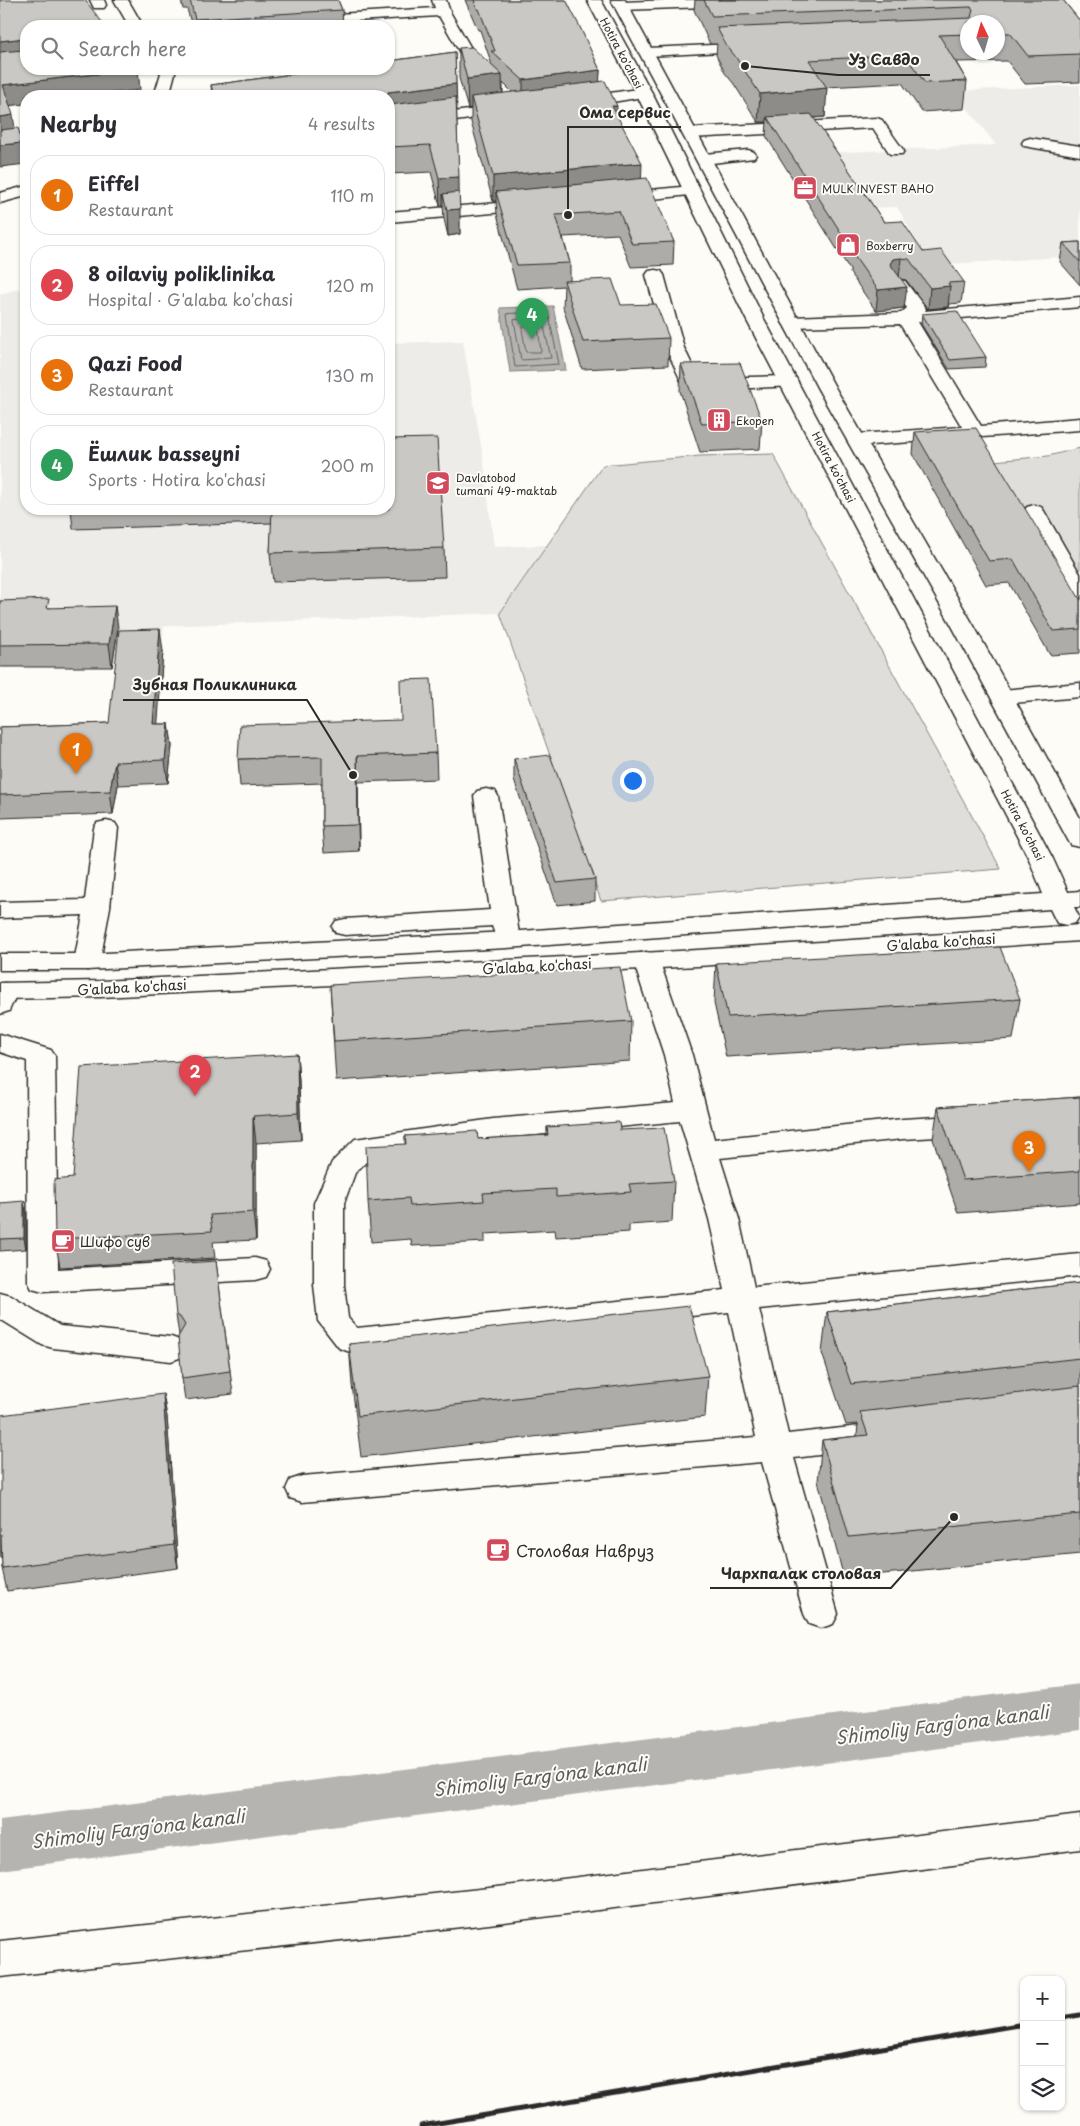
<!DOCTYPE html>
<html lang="en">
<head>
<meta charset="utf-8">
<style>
	:root { --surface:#fff; --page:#f2f2f3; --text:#2b2b33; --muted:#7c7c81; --line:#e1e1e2; --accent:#d1495b }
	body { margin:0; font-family:"Playpen Sans",sans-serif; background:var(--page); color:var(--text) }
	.controls { position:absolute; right:15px; bottom:15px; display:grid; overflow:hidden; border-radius:10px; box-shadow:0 1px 4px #0004 }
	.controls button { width:45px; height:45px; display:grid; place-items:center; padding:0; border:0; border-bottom:1px solid var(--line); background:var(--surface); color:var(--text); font:25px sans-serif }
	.compass { position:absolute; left:960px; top:15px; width:45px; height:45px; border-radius:50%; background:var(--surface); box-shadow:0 1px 4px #0004; rotate:355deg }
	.you { position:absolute; left:632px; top:780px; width:18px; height:18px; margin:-12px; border:4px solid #fff; border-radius:50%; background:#1a73e8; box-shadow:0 0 0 8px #1a73e833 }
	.badge { display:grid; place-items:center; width:32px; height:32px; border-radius:50%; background:var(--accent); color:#fff; font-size:16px; font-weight:700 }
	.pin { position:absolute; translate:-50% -41px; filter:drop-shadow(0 1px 2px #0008) }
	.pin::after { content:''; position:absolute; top:26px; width:18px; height:15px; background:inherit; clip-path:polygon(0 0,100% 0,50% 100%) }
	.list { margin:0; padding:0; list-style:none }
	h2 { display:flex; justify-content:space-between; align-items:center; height:65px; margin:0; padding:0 20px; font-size:21px }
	h2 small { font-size:16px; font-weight:400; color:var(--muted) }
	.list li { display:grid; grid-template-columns:32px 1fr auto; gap:15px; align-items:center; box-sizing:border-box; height:80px; margin:0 10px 10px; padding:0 10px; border:1px solid var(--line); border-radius:20px }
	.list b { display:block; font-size:19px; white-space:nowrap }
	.list p { margin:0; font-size:16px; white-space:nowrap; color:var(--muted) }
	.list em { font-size:16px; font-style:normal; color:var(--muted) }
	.icon { flex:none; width:28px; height:28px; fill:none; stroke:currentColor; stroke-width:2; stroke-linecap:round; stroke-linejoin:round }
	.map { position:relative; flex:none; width:1080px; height:2126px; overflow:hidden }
	.search { position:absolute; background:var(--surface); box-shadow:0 1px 4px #0004; left:20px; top:20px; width:375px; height:55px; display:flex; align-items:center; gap:12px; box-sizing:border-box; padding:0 18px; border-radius:20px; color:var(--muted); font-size:19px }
	.panel { position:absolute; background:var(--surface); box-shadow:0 1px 4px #0004; left:20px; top:90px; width:375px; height:425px; border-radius:20px }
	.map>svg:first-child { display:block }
	.built { fill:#edece8 }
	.green { fill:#dfdeda; stroke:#858482 }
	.water { fill:#b5b4b1; stroke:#7e7d7b }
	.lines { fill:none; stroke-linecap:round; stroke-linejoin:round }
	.shore { stroke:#626261; stroke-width:1 }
	.canal { fill:#b5b4b1; fill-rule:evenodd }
	.minor-casing { stroke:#2b2b2b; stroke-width:3 }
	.major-casing { stroke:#2b2b2b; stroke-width:3 }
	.minor { fill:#fdfcf7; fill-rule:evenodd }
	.major { fill:#fdfcf7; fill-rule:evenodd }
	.rail { stroke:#2b2b2b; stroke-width:5 }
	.wall { fill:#adaca9; stroke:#2b2b2b; fill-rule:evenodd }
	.shaded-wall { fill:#8d8c89; stroke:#2b2b2b }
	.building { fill:#c9c8c4; stroke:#2b2b2b }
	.labels { text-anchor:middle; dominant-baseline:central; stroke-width:4; stroke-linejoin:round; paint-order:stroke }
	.far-street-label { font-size:11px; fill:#2b2b2b; stroke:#fdfcf7 }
	.far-poi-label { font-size:11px; fill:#2b2b2b; stroke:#fdfcf7; text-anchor:start }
	.street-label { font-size:14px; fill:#2b2b2b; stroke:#fdfcf7 }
	.poi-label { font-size:14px; fill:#2b2b2b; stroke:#fdfcf7; text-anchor:start }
	.near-poi-label { font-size:16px; fill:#2b2b2b; stroke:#fdfcf7; text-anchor:start }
	.near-water-label { font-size:18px; font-style:italic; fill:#5b5b5a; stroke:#fdfcf7 }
	.leader { fill:none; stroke:#2b2b2b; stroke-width:2 }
	.callout-dot { fill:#2b2b2b; stroke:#fdfcf7; stroke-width:2 }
	.callout-label { font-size:15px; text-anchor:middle; font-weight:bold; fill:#2b2b2b; stroke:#fdfcf7; stroke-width:4; stroke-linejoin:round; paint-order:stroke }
</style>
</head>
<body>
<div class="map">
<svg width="1080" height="2126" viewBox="0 0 1080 2126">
	<rect width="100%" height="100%" fill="#fdfcf7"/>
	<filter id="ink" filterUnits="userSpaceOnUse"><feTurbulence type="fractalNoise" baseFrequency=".02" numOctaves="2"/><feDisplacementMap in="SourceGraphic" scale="10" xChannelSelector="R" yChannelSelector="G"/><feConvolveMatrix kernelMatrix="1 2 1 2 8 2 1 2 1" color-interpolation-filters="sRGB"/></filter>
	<g filter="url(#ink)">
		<!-- built -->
		<path class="built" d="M1080,85V256L931,265L897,207L864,208L826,153L996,145L954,91Z
			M26,287V509H389V343L463,341L483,457L494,547L547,545L500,613L164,626L161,650L0,651V294Z"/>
		<!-- green -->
		<path class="green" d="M1080,448V618L994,461L1048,456Z
			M773,454L1001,869L601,901L500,613L603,465L700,456Z"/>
		<!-- water -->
		<path class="water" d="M553,306L566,370L510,372L500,308Z"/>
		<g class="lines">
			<!-- shore -->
			<path class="shore" d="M548,312L559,364L515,367L507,314Z
				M542,318L551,358L521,360L514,320Z
				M525,326L538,327L541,352H526L522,329Z"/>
			<!-- canal -->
			<path class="canal" d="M1080,1684V1730L0,1870V1820Z"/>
			<defs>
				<path id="minor" d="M90,0H104L106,5L104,8H94Z
					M114,0H128L143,26H129Z
					M432,0H446L450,12L483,69L481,72H471L439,16L305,24L298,20L305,16L435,8Z
					M673,0H739L740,2L733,6L622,10L615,6L622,2Z
					M754,43L759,44L761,47L759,50L648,56L641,52L648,48Z
					M158,69H172L175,73L169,96H154L161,73Z
					M644,88L652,93L649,96L576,108L568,103L576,98Z
					M509,105L514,107L517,110L514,113L389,130V120Z
					M877,118L882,120L904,151L902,154H890L873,128L690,138L682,133L690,128Z
					M26,137V147L0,150V140Z
					M1030,138L1080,146V156L1024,146L1022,143L1024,140Z
					M748,150L754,152L756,155L754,158L704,164L696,159L704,154Z
					M26,186V196L0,203V193Z
					M692,186L700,191L698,194L617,203L609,198L617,193Z
					M534,200L540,201L542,205L540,209L389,222V212Z
					M655,270L661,271L664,275L684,348L696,373L708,378L789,376L796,378L798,382L796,386L706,390L681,381L666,348L646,275L649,271Z
					M899,280L905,281L926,309L925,311L1080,297V307L918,322L981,426L1080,418V430L857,446L850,444L847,440L850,436L857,434L962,427L900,324L791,327L785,326L782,322L785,318L791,317L901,313L907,308L890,285L893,281Z
					M1034,505L1041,507L1044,511L1080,574V599L1072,598L1069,593L1024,511L1027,507Z
					M1080,683V697L1002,704L994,702L991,697L994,692L1002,690Z
					M486,789L495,791L498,796L519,934L515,940L506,942L497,940L492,926L345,935L336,933L332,927L336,921L345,919L490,910L474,796L477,791Z
					M106,821L115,823L118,828L110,907L100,962L96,968L87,970L78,968L74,962L83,915L0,918V902L85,900L94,828L97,823Z
					M646,952L655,954L659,960L692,1055L714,1139L903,1119L971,1115L981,1118L985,1125L981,1132L971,1135L903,1139L720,1158L739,1219L754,1287L1080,1254V1276L759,1309L788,1434L860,1426L871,1429L876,1438L871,1447L860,1450L794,1458L838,1614L833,1624L821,1628L809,1624L804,1614L762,1462L302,1502L290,1498L286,1489L290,1480L302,1476L756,1437L729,1312L350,1352L339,1348L318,1321L314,1285V1203L332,1162L355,1139L493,1119L675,1103L664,1055L633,960L637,954ZM680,1121L709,1219L725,1290L357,1328L348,1318L344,1285V1203L355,1173L373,1155L493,1139Z
					M5,983L14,985L18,991L9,1011L0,1014V984Z
					M0,1034L51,1050L55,1056L58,1269L255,1258L266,1261L270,1269L266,1277L255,1280L43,1292L32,1289L28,1281L27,1061L0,1052Z
					M0,1293L11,1296L60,1326L171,1337L182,1341L187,1349L182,1357L171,1361L53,1348L42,1345L0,1319Z
					M1080,1815V1849L489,1924L0,1977V1941L489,1888Z"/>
				<path id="major" d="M587,0H601L652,93L764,319L1053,859L1068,892L1080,891V907H1074L1079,917L1075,923L1066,925L1057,923L1050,909L507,948L87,970H0V954H87L507,932L1043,894L1029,859L746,319L636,93Z
					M611,0H625L836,389L974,626L1080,818V847L1071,845L1068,840L952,626L818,389Z
					M1080,925V941L698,966L101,997L0,999V983L101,981L698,950Z"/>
			</defs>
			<!-- minor casing -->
			<use href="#minor" class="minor-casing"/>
			<!-- major casing -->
			<use href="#major" class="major-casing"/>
			<!-- minor -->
			<use href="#minor" class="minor"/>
			<!-- major -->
			<use href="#major" class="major"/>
			<!-- rail -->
			<path class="rail" d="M1061,2018L1080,2015
				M421,2126L1024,2024"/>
		</g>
		<!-- wall -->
		<path class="wall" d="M181,0H338L342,10L343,26H192L187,9H183Z
			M465,0H566L600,70L599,82L617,116L641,179L674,242L673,265L631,267L618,234L563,237L570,263V281L621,305L669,338L668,365L582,369L563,307L564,286L517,289L497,214L496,201H493L471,122V108L468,109L459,78V48L491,65V62L480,30H478ZM503,83L512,92L503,94Z
			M695,0H1063L1080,21V82L1025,84L1007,61L956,62L967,81L964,109L922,112L902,83L826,87L825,117L813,118L884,222L964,282L961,303L949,304L948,307L928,309L906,280L900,279L904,308L876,311L850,273V270L766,136L767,122H758L734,84L725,73L716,55L717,44H710L694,10ZM968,22H998V52H968Z
			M455,52L460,234L448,236L444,219L443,205L440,206L431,172L389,174V96H212L211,85Z
			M1080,242V285L1060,262L1063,243Z
			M922,314L986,357L985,367L949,369L921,324Z
			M681,364L762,421L760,449L700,452L680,391Z
			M915,432L1080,599V653L1050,655L1009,583L986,585L913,454Z
			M71,509H389L444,548L445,577L273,582L270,553L272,523L73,529Z
			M0,601L50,608L118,628L112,667H0Z
			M163,651L157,724H169L172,746L168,783L118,785L113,814L0,818V727L109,723Z
			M436,753L437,779L358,782L359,851L324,853L322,826V783L240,786L238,759Z
			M514,759L595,879V901L557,905L514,780Z
			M716,963L1020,999L1013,1039L726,1057L714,1003Z
			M330,985L631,1021L630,1061L336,1081Z
			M297,1054L299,1081L301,1140L256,1143V1240L213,1242L215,1258L60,1267L55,1239L73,1178Z
			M1080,1097V1203L958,1213L933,1139L938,1107Z
			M547,1127L620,1130L674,1181L672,1222L629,1225V1232L556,1237L555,1230L485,1234V1242L412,1246L411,1239L371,1242L368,1201L405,1144V1136L478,1139L547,1135Z
			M0,1203L26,1212V1249L0,1251Z
			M216,1261L233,1394L185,1400L182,1378L179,1335L176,1315Z
			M1080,1283V1554L844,1578L818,1481L822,1440L857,1436L858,1424L846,1425L822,1353L827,1312Z
			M349,1344L708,1376L705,1417L361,1457L352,1385Z
			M163,1394L167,1417L178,1568L7,1591L2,1568V1557L0,1558V1493Z"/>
		<!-- shaded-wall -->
		<path class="shaded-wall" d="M25,38L26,51L0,61V41Z
			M138,69L140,90L87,96H26V104L6,106L3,85Z
			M600,70L599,92L523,102V80Z
			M502,75L503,105L471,97V108L468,109L467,79Z
			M456,84L457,110L389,118V96H387L388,92Z
			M827,88L825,117L770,121L767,117V122H758L760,94Z
			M612,106H617L616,130Z
			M13,115L16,136L0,139V117Z
			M23,143L26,164L0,167V145Z
			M642,163L641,188L496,192V201H493V176Z
			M459,177V204L443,194V205L440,206L439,178Z
			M460,209V234L448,236L447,210Z
			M901,258L899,278L890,264L893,259Z
			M950,286L948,307L928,309L930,288Z
			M907,287L904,308L876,311L878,290Z
			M115,606L118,628L112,667L109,644Z
			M160,629L163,651L156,747L153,724Z
			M169,724L172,746L168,783L165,760Z
			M357,756L358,782L359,851L358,825Z
			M115,762L118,785L113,814L110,791Z
			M297,1054L299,1081L301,1140L298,1113Z
			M253,1116L256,1143V1240L253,1212Z
			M24,1201L26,1212V1249L24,1238Z
			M163,1394L167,1417L178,1568L174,1545Z"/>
		<!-- building -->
		<path class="building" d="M0,0H85L105,26H26V69H138L3,85L13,115L0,117V52L24,50L25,38L0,41Z
			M190,0H338L342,10L195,19Z
			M474,0H566L579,25L600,70L523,80L491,51H495L479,9H477Z
			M704,0H1063L1080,21V54L1028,56L1010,33H998V22H968V34L939,35L967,81L925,83L905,55L809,60L827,88L760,94L735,56L726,45L717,28L971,18L973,9L971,7L712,16Z
			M472,47L502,75L467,79L459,48Z
			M455,52L456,84L388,92L387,96H214L211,85L331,69H389V61Z
			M605,81L617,106H612L642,163L493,176L471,97Z
			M456,97L459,177L439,178L430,145L389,147V105Z
			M811,114L884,222L902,221L923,252L941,250L964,282L948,283L950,286L930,288L909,259L901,258L893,259L890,264L907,287L878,290L852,253H854L767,117Z
			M18,128L23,143L0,145V130Z
			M647,178L674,242L632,244L619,211L556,215L570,263L517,265L496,192Z
			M459,192L460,209L447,210L443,194Z
			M1080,242V262L1063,243Z
			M612,279L621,305L656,304L669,338L583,342L564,281Z
			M957,311L986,357L950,360L922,314Z
			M740,363L762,421L702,424L681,364Z
			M976,428L1080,599V629L1053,631L1013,559L989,561L915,432Z
			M437,438L444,548L270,553L272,509H389V439Z
			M49,599L47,608L115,606L109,644L0,645V601Z
			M160,629L153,724H169L165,760L115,762L110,791L0,795V727L109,723L119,630Z
			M431,679L436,753L357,756L358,825L322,826V757L238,759L240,725L401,720L400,680Z
			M550,755L595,879L557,883L514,759Z
			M1000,947L1020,999L728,1017L716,963Z
			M620,967L631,1021L334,1041L330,985Z
			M297,1054L298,1113L253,1116V1212L210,1215L212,1231L55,1239L54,1180L73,1178L81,1067Z
			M1080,1097V1171L963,1180L938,1107Z
			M619,1122L620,1130L664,1128L674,1181L629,1184L631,1192L556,1197V1189L483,1193L484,1201L410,1206L409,1198L368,1201L366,1146L406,1144L405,1136L477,1131L478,1139L548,1135L547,1127Z
			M24,1201V1238L0,1239V1203Z
			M216,1261L230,1371L182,1378L178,1337L185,1325L180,1317L176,1315L171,1264Z
			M1080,1283V1358L851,1384L827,1312Z
			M689,1306L708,1376L358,1416L349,1344Z
			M1080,1386V1514L849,1537L822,1440L868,1435L860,1412Z
			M163,1394L174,1545L2,1568L1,1534H0V1493L1,1492V1415Z"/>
	</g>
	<!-- icons -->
	<defs>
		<symbol id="office-square" viewBox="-11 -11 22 22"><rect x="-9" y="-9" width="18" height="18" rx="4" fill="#d1495b" stroke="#fdfcf7"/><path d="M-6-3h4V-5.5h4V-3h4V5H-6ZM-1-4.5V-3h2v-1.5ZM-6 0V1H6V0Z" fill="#fff"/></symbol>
		<symbol id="shop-square" viewBox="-11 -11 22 22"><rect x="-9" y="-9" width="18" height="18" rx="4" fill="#d1495b" stroke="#fdfcf7"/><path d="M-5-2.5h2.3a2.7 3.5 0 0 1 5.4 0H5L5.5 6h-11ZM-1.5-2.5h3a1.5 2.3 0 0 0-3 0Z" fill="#fff"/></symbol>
		<symbol id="building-square" viewBox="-11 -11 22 22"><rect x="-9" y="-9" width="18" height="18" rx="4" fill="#d1495b" stroke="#fdfcf7"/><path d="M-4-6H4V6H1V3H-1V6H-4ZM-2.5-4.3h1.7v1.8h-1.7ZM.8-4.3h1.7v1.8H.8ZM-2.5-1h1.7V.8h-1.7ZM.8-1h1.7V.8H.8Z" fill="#fff"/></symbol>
		<symbol id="school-square" viewBox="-11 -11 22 22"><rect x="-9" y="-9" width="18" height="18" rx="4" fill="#d1495b" stroke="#fdfcf7"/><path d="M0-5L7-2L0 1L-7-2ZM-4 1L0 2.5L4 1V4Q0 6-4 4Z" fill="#fff"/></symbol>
		<symbol id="cafe-square" viewBox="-11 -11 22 22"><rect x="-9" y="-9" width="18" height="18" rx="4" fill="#d1495b" stroke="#fdfcf7"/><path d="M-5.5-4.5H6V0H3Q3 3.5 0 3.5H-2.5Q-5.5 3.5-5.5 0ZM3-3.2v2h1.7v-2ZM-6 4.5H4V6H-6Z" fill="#fff"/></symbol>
	</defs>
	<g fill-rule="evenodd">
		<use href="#office-square" x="791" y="174" width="28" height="28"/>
		<use href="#shop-square" x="834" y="231" width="28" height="28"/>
		<use href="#building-square" x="705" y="406" width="28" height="28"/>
		<use href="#school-square" x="424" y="469" width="28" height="28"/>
		<use href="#cafe-square" x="49" y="1227" width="28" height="28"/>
		<use href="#cafe-square" x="484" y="1536" width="28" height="28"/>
	</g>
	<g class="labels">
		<!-- far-street labels -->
		<g class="far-street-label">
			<text transform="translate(622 53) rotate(62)">Hotira ko'chasi</text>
			<text transform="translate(834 467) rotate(62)">Hotira ko'chasi</text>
			<text transform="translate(1023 825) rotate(62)">Hotira ko'chasi</text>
		</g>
		<!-- far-poi labels -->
		<g class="far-poi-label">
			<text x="822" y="188">MULK INVEST BAHO</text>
			<text x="866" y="245">Boxberry</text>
			<text x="736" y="420">Ekopen</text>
			<text x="456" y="477">Davlatobod<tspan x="456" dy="13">tumani 49-maktab</tspan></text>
		</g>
		<!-- street labels -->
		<g class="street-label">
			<text transform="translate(941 942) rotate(-4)">G'alaba ko'chasi</text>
			<text transform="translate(537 966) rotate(-3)">G'alaba ko'chasi</text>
			<text transform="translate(132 987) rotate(-3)">G'alaba ko'chasi</text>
		</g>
		<!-- poi labels -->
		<g class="poi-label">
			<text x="80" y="1241">Шифо сув</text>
		</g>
		<!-- near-poi labels -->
		<g class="near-poi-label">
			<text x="516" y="1550">Столовая Навруз</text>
		</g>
		<!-- near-water labels -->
		<g class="near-water-label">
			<text transform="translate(942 1724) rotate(-7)">Shimoliy Fargʻona kanali</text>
			<text transform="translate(540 1776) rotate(-7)">Shimoliy Fargʻona kanali</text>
			<text transform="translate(138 1828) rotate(-7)">Shimoliy Fargʻona kanali</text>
		</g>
	</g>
	<!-- callouts -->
	<path class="leader" d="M745 66L838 75H930M568 215L568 127H681M353 775L307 700H123M954 1517L891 1588H710"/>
	<g class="callout-dot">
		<circle cx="745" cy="66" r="5"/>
		<circle cx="568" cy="215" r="5"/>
		<circle cx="353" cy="775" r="5"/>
		<circle cx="954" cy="1517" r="5"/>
	</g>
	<g class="callout-label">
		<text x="884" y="65">Уз Савдо</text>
		<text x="625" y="118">Ома сервис</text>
		<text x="215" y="690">Зубная Поликлиника</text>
		<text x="801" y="1579">Чархпалак столовая</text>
	</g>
</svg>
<div class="controls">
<button>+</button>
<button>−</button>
<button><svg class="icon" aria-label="layers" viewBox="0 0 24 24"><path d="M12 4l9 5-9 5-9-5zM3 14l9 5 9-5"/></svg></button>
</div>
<svg class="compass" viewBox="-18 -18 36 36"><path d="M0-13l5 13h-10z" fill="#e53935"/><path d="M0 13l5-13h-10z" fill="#7c7c81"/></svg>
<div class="you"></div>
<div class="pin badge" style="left:76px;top:774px;background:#e8710a">1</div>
<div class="pin badge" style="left:195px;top:1096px;background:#e0444e">2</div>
<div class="pin badge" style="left:1029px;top:1172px;background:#e8710a">3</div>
<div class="pin badge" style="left:532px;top:339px;background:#2e9e5b">4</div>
<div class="search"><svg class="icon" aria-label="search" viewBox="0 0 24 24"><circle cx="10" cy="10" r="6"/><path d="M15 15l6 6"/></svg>Search here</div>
<section class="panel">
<h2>Nearby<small>4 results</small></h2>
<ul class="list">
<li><span class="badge" style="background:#e8710a">1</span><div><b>Eiffel</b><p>Restaurant</p></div><em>110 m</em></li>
<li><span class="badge" style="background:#e0444e">2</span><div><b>8 oilaviy poliklinika</b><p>Hospital · G'alaba ko'chasi</p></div><em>120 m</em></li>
<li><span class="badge" style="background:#e8710a">3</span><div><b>Qazi Food</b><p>Restaurant</p></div><em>130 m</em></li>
<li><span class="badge" style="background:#2e9e5b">4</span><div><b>Ёшлик basseyni</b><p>Sports · Hotira ko'chasi</p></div><em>200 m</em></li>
</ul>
</section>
</div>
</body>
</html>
